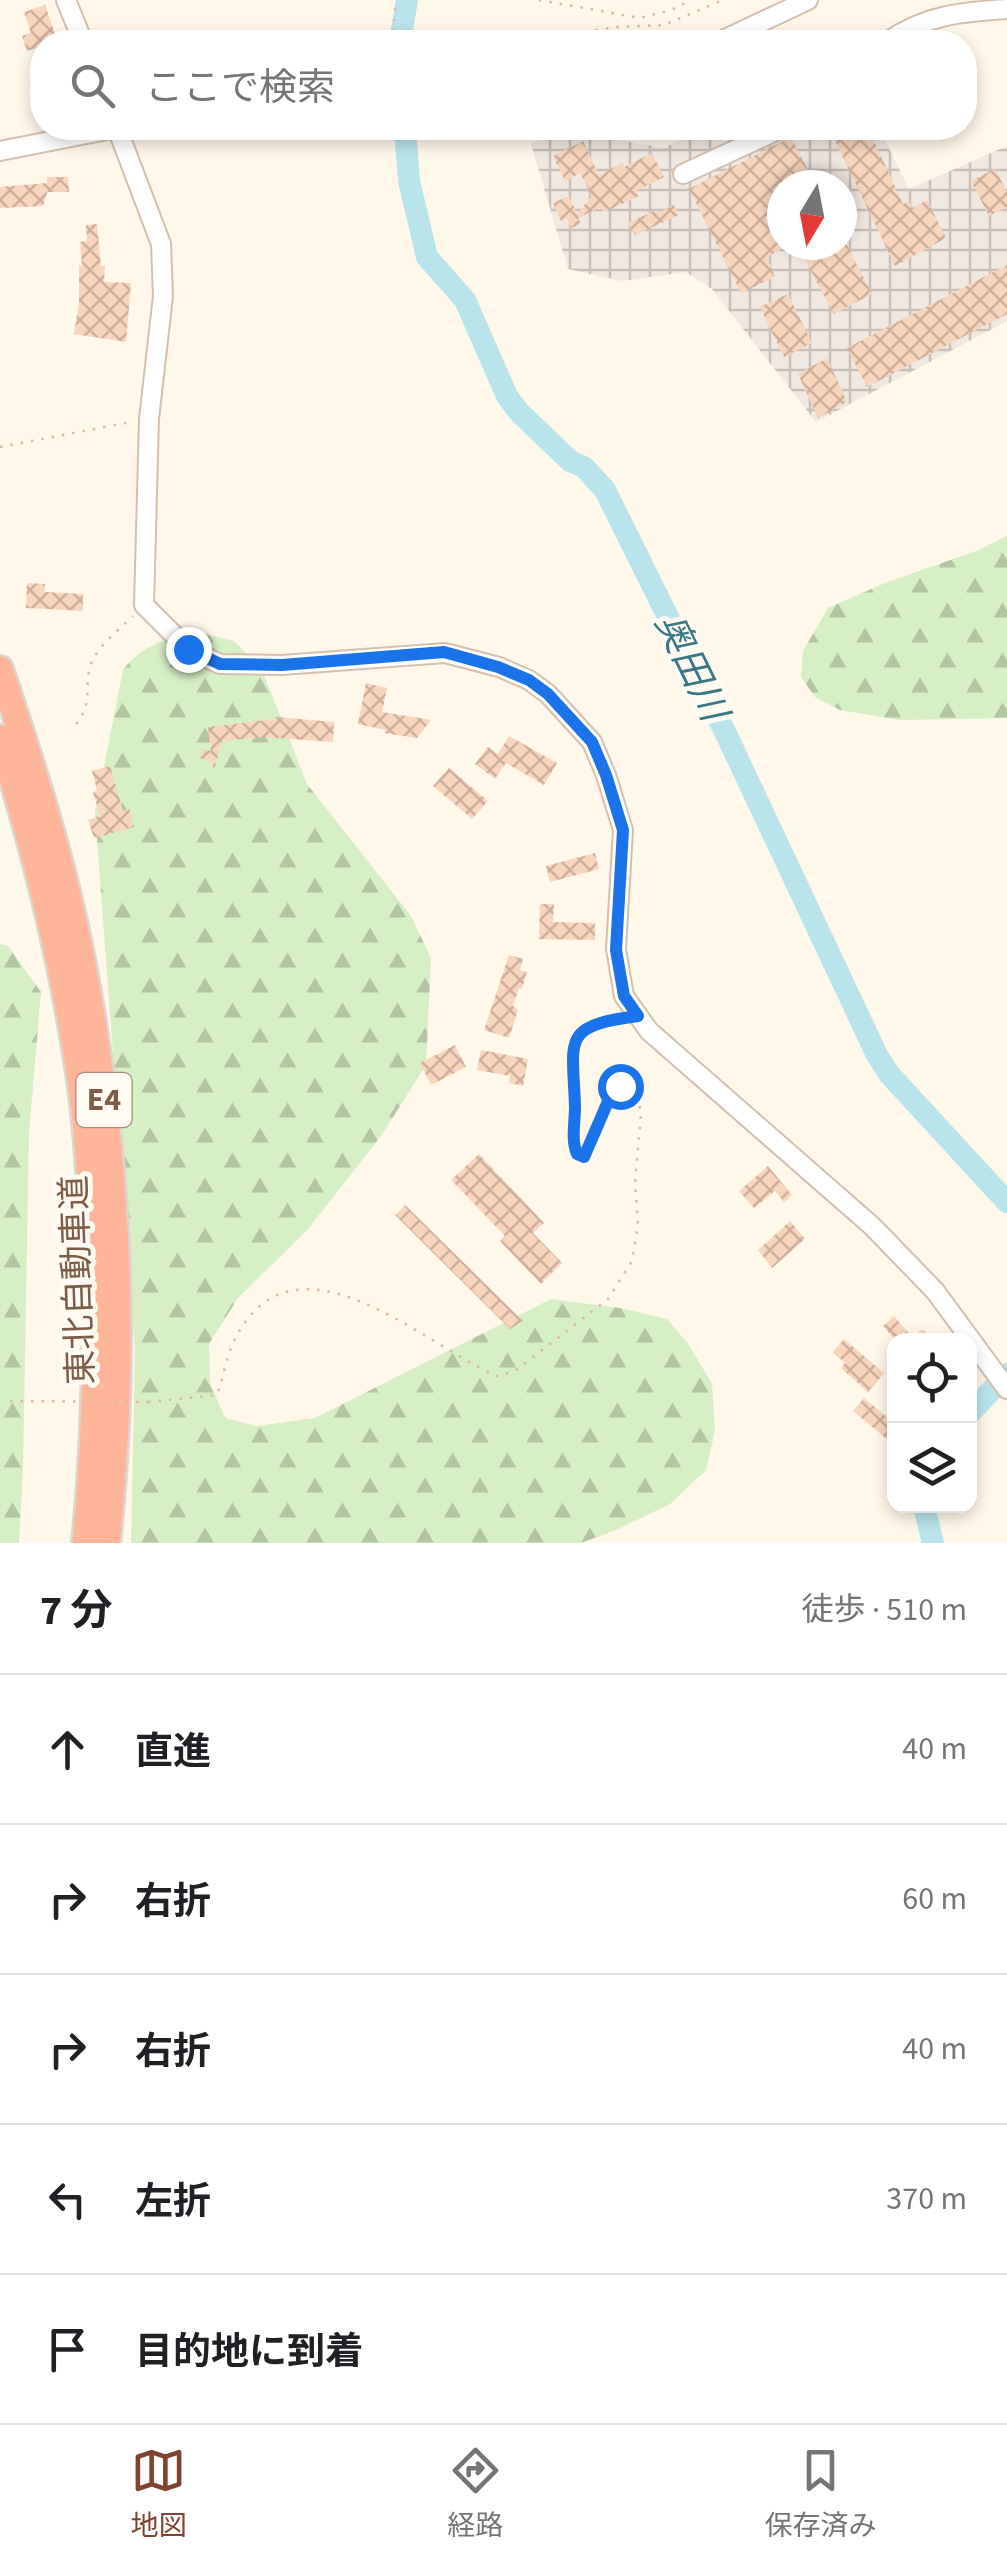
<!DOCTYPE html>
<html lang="ja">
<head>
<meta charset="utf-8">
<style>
	:root { --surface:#fff; --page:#f2f2f2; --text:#202124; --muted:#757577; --line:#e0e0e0; --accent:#804231 }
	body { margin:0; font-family:"Source Sans 3","Noto Sans JP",sans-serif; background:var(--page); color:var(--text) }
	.controls { position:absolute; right:30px; bottom:30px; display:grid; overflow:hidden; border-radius:20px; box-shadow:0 5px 15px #0003 }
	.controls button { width:90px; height:90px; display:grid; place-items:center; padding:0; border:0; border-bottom:2px solid var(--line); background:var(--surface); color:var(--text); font:50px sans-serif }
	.compass { position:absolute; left:767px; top:170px; width:90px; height:90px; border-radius:50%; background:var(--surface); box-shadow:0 5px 15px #0003; rotate:190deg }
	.stop { position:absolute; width:30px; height:30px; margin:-22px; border:8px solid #1a73e8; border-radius:50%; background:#fff }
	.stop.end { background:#1a73e8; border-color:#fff; box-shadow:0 2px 10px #0008 }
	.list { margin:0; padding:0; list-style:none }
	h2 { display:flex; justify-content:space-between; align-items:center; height:130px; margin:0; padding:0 40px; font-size:42px }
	h2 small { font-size:32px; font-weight:400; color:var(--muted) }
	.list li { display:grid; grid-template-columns:65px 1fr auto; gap:30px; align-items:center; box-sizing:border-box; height:150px; padding:0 40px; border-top:2px solid var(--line) }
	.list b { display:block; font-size:38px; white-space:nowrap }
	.list em { font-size:32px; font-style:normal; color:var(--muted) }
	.icon { flex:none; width:55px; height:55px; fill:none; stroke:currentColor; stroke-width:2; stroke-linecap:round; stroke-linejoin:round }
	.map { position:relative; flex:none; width:1007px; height:1543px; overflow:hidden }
	.search { position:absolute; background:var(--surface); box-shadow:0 5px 15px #0003; left:30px; right:30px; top:30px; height:110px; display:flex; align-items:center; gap:25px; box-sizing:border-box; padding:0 35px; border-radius:40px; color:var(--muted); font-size:38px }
	.sheet { height:880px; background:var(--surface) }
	nav { display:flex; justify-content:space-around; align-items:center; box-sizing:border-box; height:140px; border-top:2px solid var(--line); background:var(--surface); font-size:28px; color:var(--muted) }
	nav a { display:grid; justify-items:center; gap:5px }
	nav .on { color:var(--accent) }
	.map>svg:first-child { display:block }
	.industrial { fill:url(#industrial-grid); fill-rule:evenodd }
	.forest { fill:url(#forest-firs) }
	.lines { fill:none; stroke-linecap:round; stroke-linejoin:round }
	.river { stroke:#bae4ec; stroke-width:22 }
	.building { fill:url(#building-cross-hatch) }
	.minor-casing { stroke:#d5c0af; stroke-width:22 }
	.highway-casing { stroke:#ddd5cf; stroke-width:30 }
	.path { stroke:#deb89f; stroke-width:2.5; stroke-dasharray:2.5 8; stroke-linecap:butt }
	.minor { stroke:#fff; stroke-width:18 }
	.highway { stroke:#ffb59a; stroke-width:25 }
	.path-bridge { stroke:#deb89f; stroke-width:2.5; stroke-dasharray:2.5 8; stroke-linecap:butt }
	.route { stroke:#1a73e8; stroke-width:12 }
	.labels { text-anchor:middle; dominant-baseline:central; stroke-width:10; stroke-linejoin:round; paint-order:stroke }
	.shield { fill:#fffaf2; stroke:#a58b7b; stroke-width:2.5 }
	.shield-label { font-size:32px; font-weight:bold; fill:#7e5c48 }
	.street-label { font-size:35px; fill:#7e5c48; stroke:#fffaf2 }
	.water-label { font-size:38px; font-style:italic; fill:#3a7784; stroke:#fffaf2 }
</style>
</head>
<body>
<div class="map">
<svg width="1007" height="1543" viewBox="0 0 1007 1543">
	<defs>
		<pattern id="industrial-grid" width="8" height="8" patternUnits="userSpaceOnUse" patternTransform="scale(2.5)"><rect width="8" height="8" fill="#f0e9e2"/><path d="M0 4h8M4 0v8" fill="none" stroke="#c8c0b9"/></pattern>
		<pattern id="forest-firs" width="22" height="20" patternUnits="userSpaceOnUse" patternTransform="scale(2.5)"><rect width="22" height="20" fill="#d6efc5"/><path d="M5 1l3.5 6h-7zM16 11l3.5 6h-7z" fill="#b3c5a2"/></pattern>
		<pattern id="building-cross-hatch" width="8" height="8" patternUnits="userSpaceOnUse" patternTransform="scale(2.5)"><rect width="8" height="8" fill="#f8d5bd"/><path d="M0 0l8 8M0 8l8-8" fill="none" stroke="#ceb09c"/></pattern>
	</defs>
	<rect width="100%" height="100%" fill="#fff7e9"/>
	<!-- industrial -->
	<path class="industrial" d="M557,128L663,148L709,128H879L909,189L1007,146V321L816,422L712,289L686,272L622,281L568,269L531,144ZM782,185H842V245H782Z"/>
	<!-- forest -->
	<path class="forest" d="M1007,536V718L899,720L840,710L815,697L801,677L803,651L828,608L885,583L979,550Z
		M192,631L234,641L262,670L307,784L411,916L431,958L426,1065L381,1136L308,1229L238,1298L209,1344L210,1383L225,1418L257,1426L315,1418L551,1299L620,1308L667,1319L689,1345L712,1384L715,1431L706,1470L670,1504L616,1530L581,1543H131L135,1350L95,812L123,670C142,645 164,640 192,631Z
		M0,944L8,946L41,992L29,1132L23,1469L19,1543H0Z"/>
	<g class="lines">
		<!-- river -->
		<path class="river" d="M400,42L407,0
			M405,128L409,181L427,257L465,300L507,396L518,411L570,461L584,467L605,490L727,736L877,1055L889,1074L1007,1202
			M970,1413L1007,1374
			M924,1506L933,1543"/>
	</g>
	<!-- building -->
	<path class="building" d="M45,5L58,42H42V46L27,51L22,36L31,33L24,12Z
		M829,128H868L903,204L909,201L913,208L927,200L946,238L895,266Z
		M791,137L816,185H782V249L767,257L775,277L741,293L689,189Z
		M583,141L599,175L622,163L624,167L652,153L664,177L636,191L639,196L607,211H603L601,207L578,218L581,224L571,228L567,218L561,221L553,203L569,196L577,214L592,196L580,173L565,181L553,156Z
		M995,169L1007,192V207L989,216L971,181Z
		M47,177H68L69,192H48V190L43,206L0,208V187L47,183Z
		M674,205L679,215L635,235L628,223L656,210L658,213Z
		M97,224L101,266H105L104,282L131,283L126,342L74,334L79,303V265L82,266L80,242L87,241L86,225Z
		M797,245H847L872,294L834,314Z
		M1007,265V314L867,387L847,348Z
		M788,294L812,343L784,357L760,307Z
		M827,358L847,402L818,418L798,374Z
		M27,583L45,584V592L83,594V611L26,608Z
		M366,683L387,688L382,712L431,720L417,738L384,733L385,730L358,724Z
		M276,717L334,722L333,742L263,737L222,741L214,770L212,762L200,758L203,749L211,751L208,727L275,719Z
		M509,736L557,763L544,785L506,763L495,779L475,764L488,747L498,754Z
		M110,766L123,811L129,809L134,827L94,838L88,820L100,816L93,792L97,790L92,771Z
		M449,768L488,801L472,819L433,786Z
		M595,853L599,869L550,882L546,866Z
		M540,904H554L553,922L595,923V940L539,939Z
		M509,955L523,959L520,970L527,972L522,989L519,988L513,1006L518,1010L509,1038L484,1030Z
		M455,1045L466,1067L431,1085L420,1063Z
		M481,1050L528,1059L523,1086L509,1083L510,1076L477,1070Z
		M479,1154L544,1223L533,1233L562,1263L541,1284L500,1241L505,1236L451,1180Z
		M768,1166L792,1195L784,1202L775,1191L754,1208L739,1191Z
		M405,1205L523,1321L510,1329L395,1215Z
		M790,1221L805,1239L772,1268L758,1250Z
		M894,1316L912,1337L923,1329L932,1340H895L883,1326Z
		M844,1339L884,1373L868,1392L841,1368L845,1363L833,1352Z
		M864,1398L894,1423V1445L853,1411Z"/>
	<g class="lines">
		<defs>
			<path id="minor" d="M66,0L83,42
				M719,42L808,0
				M887,42C925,15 961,12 1007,9
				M117,128L161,244L163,296L149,419L144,605L188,649L220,664L282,665L445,653L499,667L529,680L548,694L592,742L606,775L623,830L616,949L624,996L649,1031L872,1226L935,1291L1007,1389
				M0,151L117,128
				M683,174L782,128"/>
			<path id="highway" d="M0,669C34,770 66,871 85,976C119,1162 127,1355 107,1543
				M0,738C35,849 63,964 80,1079C88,1134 90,1191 93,1246C97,1346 95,1444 85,1543"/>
		</defs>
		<!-- minor casing -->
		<use href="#minor" class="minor-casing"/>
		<!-- highway casing -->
		<use href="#highway" class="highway-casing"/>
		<!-- path -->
		<path class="path" d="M539,0L640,18L671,10L691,0
			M392,42L396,0
			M523,42L616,27L664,25L723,0
			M0,447L131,422
			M76,724C94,703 83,687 91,664C98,645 119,630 133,616
			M148,1402L217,1395C223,1378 226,1359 233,1343C292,1219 422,1344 497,1376L515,1371L608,1299L632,1261L638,1225L635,1183L641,1114L638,1097L628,1085L613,1090L585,1157L577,1155C571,1141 575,1123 575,1108C573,1059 557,1029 620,1019"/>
		<!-- minor -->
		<use href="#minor" class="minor"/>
		<!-- highway -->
		<use href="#highway" class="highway"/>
		<!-- path-bridge -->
		<path class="path-bridge" d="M10,1401L148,1402"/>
	</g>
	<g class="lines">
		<!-- route -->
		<path class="route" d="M188,649L220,664L282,665L444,652L498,667L529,680L548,694L592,742L606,775L623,830L616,950L624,996L638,1016C560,1026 573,1039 575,1107C575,1122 571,1140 577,1154L584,1157L613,1090L620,1086"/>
	</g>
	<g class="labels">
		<!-- shield labels -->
		<rect class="shield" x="76.5" y="1073" width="55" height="54" rx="8"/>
		<g class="shield-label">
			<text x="104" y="1100">E4</text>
		</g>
		<!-- street labels -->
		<g class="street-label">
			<text transform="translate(78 1280) rotate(-92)">東北自動車道</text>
		</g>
		<!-- water labels -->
		<g class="water-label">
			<text transform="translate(691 667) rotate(64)">奥田川</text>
		</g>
	</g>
</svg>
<div class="controls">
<button><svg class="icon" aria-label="locate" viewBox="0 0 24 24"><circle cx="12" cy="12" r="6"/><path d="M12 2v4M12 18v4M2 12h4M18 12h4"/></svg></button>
<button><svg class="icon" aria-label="layers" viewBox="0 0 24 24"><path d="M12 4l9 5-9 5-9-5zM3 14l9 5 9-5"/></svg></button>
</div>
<svg class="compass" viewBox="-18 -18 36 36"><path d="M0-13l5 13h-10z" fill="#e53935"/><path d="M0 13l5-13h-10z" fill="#757577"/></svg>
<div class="stop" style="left:620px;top:1086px"></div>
<div class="stop end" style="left:188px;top:649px"></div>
<div class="search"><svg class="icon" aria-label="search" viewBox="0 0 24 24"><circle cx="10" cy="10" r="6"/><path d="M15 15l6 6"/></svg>ここで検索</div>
</div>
<section class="sheet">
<h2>7 分<small>徒歩 · 510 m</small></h2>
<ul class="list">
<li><svg class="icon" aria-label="ahead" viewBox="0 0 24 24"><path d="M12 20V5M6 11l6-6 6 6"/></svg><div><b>直進</b></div><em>40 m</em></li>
<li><svg class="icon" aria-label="right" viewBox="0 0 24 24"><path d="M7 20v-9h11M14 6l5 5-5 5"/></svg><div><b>右折</b></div><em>60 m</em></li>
<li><svg class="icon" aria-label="right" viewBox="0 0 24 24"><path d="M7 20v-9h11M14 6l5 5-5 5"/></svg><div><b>右折</b></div><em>40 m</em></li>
<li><svg class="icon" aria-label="left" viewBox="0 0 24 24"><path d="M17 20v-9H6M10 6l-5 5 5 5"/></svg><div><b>左折</b></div><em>370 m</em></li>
<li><svg class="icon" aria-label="arrive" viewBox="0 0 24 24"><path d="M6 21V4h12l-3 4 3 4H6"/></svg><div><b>目的地に到着</b></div></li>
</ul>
</section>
<nav>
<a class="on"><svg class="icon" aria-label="map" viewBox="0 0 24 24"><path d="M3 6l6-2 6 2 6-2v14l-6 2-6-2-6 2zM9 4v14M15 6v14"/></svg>地図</a>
<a><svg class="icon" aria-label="directions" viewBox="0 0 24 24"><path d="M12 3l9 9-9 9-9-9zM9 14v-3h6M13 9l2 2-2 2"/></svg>経路</a>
<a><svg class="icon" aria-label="saved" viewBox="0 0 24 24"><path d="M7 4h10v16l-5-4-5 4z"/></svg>保存済み</a>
</nav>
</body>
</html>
